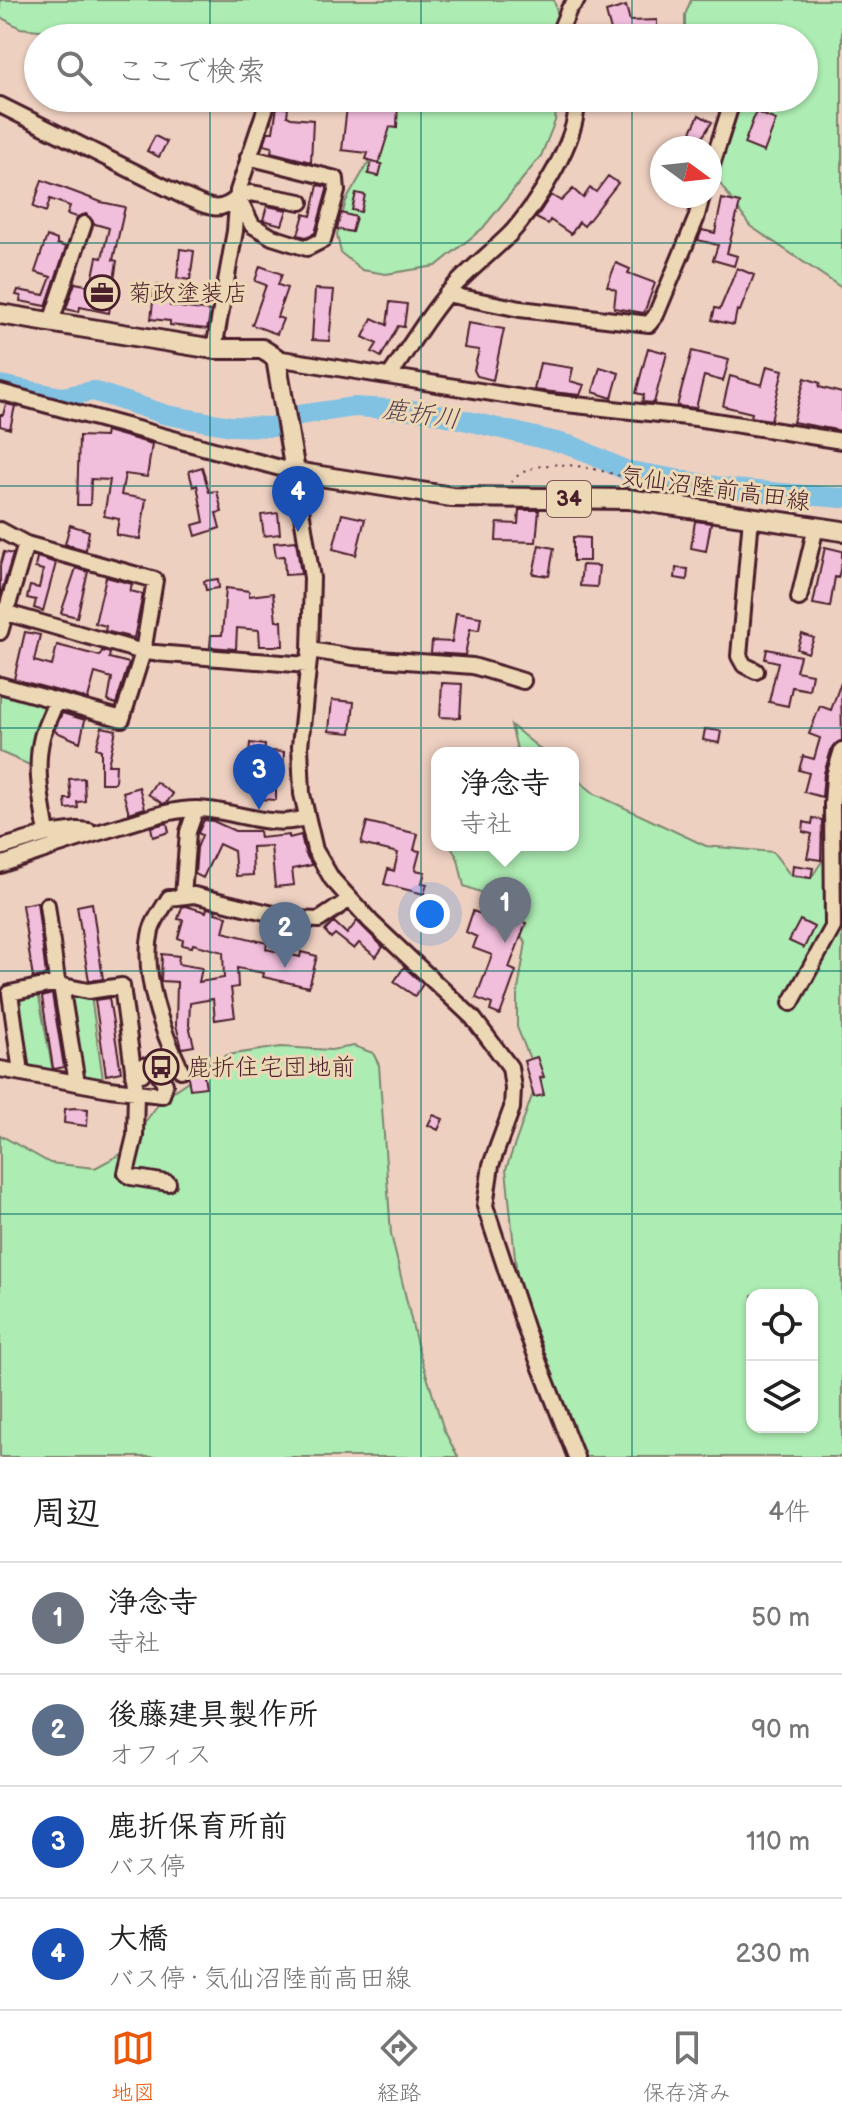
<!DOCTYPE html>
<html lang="ja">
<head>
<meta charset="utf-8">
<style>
	:root { --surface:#fff; --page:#f6f6f6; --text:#222; --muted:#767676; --line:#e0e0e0; --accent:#ea580c }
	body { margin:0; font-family:"Balsamiq Sans","Klee One",sans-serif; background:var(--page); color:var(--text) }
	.controls { position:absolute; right:24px; bottom:24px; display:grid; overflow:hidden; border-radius:16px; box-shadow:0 2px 6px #0004 }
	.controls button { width:72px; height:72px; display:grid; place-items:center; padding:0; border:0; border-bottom:2px solid var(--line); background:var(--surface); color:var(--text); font:40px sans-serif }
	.compass { position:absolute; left:650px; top:136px; width:72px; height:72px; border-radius:50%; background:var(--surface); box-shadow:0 2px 6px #0004; rotate:105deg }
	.you { position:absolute; left:430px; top:914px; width:28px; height:28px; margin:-20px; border:6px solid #fff; border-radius:50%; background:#1a73e8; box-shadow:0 0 0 12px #1a73e833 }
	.badge { display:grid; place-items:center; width:52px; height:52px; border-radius:50%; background:var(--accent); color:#fff; font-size:26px; font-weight:700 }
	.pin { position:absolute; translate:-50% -66px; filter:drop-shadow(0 2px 4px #0008) }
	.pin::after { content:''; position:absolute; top:42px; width:28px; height:24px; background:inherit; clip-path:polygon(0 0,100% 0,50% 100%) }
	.popup { position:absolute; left:431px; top:747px; width:148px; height:104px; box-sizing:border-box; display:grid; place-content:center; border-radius:16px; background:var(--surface); filter:drop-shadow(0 2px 6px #0005); font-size:26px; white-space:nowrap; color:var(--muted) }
	.popup b { font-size:30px; color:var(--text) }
	.popup::after { content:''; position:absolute; left:50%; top:100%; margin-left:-16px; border:16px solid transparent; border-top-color:var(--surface) }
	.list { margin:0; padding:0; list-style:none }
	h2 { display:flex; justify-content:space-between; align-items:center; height:104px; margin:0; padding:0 32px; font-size:34px }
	h2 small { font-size:26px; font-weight:400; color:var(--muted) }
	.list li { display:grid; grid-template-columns:52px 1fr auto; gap:24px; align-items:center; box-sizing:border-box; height:112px; padding:0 32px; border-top:2px solid var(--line) }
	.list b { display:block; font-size:30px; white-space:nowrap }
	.list p { margin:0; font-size:26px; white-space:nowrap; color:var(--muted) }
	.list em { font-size:26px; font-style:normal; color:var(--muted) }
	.icon { flex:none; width:44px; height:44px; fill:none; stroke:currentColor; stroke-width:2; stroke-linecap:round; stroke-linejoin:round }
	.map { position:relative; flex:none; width:842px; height:1457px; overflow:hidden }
	.search { position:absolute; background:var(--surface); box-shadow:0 2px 6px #0004; left:24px; right:24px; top:24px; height:88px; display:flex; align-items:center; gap:20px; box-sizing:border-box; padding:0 28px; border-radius:44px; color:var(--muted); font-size:30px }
	.sheet { height:552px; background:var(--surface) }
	nav { display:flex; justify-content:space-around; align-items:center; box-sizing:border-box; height:112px; border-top:2px solid var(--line); background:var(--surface); font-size:22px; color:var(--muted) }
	nav a { display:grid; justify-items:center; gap:4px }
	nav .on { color:var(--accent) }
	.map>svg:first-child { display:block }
	.green { fill:#adecb3; stroke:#7c866f; stroke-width:2; fill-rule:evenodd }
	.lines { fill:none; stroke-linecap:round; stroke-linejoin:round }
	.river { stroke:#81c1e2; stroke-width:20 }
	.building { fill:#f1bedc; stroke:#4a1f2b; stroke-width:2 }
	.minor-casing { stroke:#4a1f2b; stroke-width:20 }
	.major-casing { stroke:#4a1f2b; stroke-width:24 }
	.path { stroke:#4a1f2b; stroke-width:2; stroke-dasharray:2 6; stroke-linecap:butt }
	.minor { stroke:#edd8b6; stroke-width:14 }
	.major { stroke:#edd8b6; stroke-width:18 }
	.grid { fill:none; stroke:#0f766e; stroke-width:2; stroke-opacity:0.55 }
	.labels { text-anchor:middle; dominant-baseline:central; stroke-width:6; stroke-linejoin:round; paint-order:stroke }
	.shield { fill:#edd8b6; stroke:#7b5655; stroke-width:2 }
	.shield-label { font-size:22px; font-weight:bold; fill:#4a1f2b }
	.poi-label { font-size:24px; fill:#4a1f2b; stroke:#edd8b6; text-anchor:start }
	.street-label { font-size:24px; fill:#4a1f2b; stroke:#edd8b6 }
	.water-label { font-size:26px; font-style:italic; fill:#553f50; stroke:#edd8b6 }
</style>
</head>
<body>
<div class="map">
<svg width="842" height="1457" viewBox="0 0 842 1457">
	<rect width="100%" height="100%" fill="#eed0c1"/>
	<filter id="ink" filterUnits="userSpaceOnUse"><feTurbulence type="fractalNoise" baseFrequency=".0125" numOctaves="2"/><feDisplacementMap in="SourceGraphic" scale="16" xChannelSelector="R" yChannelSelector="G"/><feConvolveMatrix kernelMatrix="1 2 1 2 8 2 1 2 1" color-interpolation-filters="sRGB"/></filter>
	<g filter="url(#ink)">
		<!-- green -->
		<path class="green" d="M0,0H554L563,35V38H116L20,28L0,17Z
			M691,0H842V288L750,226L719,182L724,132L739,110L742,98H804V38H692L685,30V15Z
			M379,98H557L555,121L541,156L483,228L436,266L386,274L362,270L341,253L337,235L346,201L372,156L385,117Z
			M0,690L40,702L45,709L34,747L32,766L0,752Z
			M511,725L545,753H518Z
			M573,776L595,794L706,846L773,852L791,876L811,878L836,840L842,841V1457H566L523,1335L506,1169L538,1079L517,1027V996L526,942L486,894L464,886L458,859L450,845H573ZM752,1295H812V1427H752Z
			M38,992L53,1072L28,1068L17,996Z
			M91,996L103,1079L84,1078L72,998Z
			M354,1046L373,1053L379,1065L391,1234L417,1345L444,1430L458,1457H0V1135L50,1163L95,1168L121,1154L163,1098L227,1055L281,1047L331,1050Z"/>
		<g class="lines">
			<!-- river -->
			<path class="river" d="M0,385L62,397L93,391L167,415L231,426L272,427L299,415L354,407L426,411L573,446L625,470L733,489L842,498"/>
		</g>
		<!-- building -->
		<path class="building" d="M626,6L630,21L657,20V29H632L635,38H613L606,12Z
			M348,98H360V104L381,107L382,98H398L397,128L390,127L379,163L366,159L368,153L342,150Z
			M277,107L288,108L287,116L291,118L313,120L311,162L271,152L272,147L264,145L268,132H273Z
			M756,112L776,120L764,152L744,144Z
			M699,115L712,122L698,144L688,138Z
			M155,136L167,142L159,157L147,151Z
			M371,162L382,164L379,176L368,174Z
			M608,176L618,183L584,226L579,222L571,234L550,220L548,224L536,218L551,195L561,201L573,189L583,198L590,188L596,192Z
			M42,180L101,202L125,207L113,260L117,261L109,313L80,307L79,312L66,309L75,283L91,286L97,257L102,258L109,228L95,224L86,214L77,217L67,214L70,206L50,199L46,212L33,207Z
			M318,185L327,187V190L315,233L306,237L298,235L304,214L311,216Z
			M356,193L365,195L361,212L352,210Z
			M722,199L740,203L727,253L737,256L734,266L713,260L718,245L698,240L702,230L715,233Z
			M267,206L287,210L282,225L263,220Z
			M341,213L356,217L352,232L337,229Z
			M47,236L57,240V244L66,247L46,306L20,301L21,296L16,295L18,290L44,295L51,277L35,272Z
			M180,249L194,251L190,280L177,278Z
			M616,263L630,269L628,273L655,283L644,313L614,308L616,290L607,286Z
			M260,266L282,274L278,285L287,288L277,317L283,319L277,334L252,325L266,285L255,281Z
			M737,268L754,275L740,311L737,310L734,325L712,320L715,308L720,309Z
			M155,285L172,287L170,306L211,311L207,329L170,325V321L151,319Z
			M315,289L334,290L329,341L312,340Z
			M390,302L407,304L404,327L398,326L381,357L372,352L377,344L363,337L372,318L387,325Z
			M468,323L504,329L493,380L477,376L474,370L479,350L464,348Z
			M648,348L667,353L654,403L642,402L644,395L636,393Z
			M692,351L729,360L723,381L704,376L696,408L677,406Z
			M540,363L573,368L570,381L584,385L580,395L534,390Z
			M767,366L783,370L771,420L751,417L752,413L723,406L730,376L762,385Z
			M600,367L619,373L612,398L593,392Z
			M805,378L820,383L819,387L842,393V431L793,422Z
			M6,404L15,406L10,429L0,426V415H3Z
			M106,431L152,444L147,477L125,474L121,495L146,499L140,539L116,535L119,519L104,516L110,480L91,479L90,505H77L79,436L105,437Z
			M202,467L209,492L217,491L222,512L216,513L220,528L196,536L193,525L204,522L197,485L193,487L189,471Z
			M519,510H539L536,542L496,541L497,523L518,524Z
			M278,513L280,534L264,536L261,515Z
			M342,514L365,519L356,555L333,549Z
			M695,521L711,523L706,551L691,548Z
			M70,525L89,531L86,550L65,544Z
			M573,537L589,538V561H573Z
			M296,541L301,574L285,575L284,556L276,557L274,543Z
			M539,545L554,548L549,576L533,574Z
			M825,547L842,551V562L838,578L835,577L830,607L813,604Z
			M4,552L13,554L0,597V566Z
			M37,557L56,563L43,611L34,608L36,600L27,598L30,586L39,588L43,570L35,568Z
			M582,565L599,566L597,587L580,586Z
			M76,568L88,572L77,617L61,613Z
			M676,568L688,569L687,580L675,578Z
			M106,577L132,584L130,591L143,594L134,638L105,631L106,626L95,623Z
			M218,579L219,588L206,590L204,581Z
			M226,588L249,591V596L273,593L276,621H282L283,646H260L259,630L237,628L236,649L210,647L211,635H222Z
			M456,613L481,617L479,630L470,629L465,655L431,653L432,641L452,642Z
			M25,632L40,635L34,661L52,666L57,645L100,656L102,651L110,653L109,658L129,663L116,704L108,701L112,678L95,673L88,699L14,679Z
			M802,634L814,638L808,653L797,649Z
			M767,649L800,656L796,671L812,674L809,690L792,687L788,706L769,702L778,662L765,659Z
			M841,682L842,740L832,747L824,773L822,797L804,792L809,773L799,770L803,756L814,759L820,738L809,734L820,706L831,710Z
			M442,683L462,684L460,718L440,717Z
			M332,700L354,702L351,733L329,731Z
			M62,713L85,720L80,742L54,731Z
			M102,727L116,730L108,765H116L115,783H101V750L96,748Z
			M705,729L721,731L719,743L703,740Z
			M250,743L265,745L264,756L249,755Z
			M271,751L284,752L283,777H271Z
			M84,778L85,801L77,802L78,808L66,809L65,799H71L69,779Z
			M156,782L173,794L167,802L163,804L148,794Z
			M139,787L145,808L129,813L123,792Z
			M262,787H276V800L262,799Z
			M813,818L822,820L821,860L807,858L812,834L803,832L804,822L812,824Z
			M204,820L213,821L235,831H259L260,838L289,835V838L301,835L305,853L312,865L292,869L294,885L275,887L271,846L252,847L253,875L236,876L234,851L219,844L203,878L195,874L197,848L202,835L198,833Z
			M367,822L418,834L414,850L420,851L415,870L425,872L422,883L427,884L424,894L384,884L388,869L394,871L398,853L361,844Z
			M167,823L169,832L153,837L151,827Z
			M793,865L813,868L811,878L792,875Z
			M37,902L46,975L33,978L22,905Z
			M92,903L103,979L89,981L77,906Z
			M186,906L206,912L207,908L216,910L215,913L227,916L223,932L267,943L266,949L300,957L301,952L317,956L309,987L263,977L264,973L237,968L238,987L231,988L235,1017L215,1020L213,999L190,1003L189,1025L194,1046L182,1048L176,1025L177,982L161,981L162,954L179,956L178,964L202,968L199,982L224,978L223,952L193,944L192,947L182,945L183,940L178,938L183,920L178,919L182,907Z
			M485,908L526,923L509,968L516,971L500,1015L490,1011L492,1004L476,998L492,955L473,948L477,937L466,932L473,911L483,915Z
			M800,920L814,927L804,948L789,941Z
			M357,921L383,947L376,957L359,943L354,949L335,934L331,938L325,931L334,922L347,934Z
			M404,967L423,984L415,996L394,982Z
			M52,994L64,1067L55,1069L53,1068L42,997Z
			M109,998L121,1072L106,1075L95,1000Z
			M537,1057L544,1077L540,1078L544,1095L534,1097L524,1061Z
			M202,1065L206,1087L190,1089L188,1077L190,1067Z
			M75,1108L88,1109L87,1126L64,1123L65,1109Z
			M433,1115L443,1119L438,1130L428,1125Z"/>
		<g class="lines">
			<defs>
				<path id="minor" d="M393,38L404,34
					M557,38L569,9L577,0
					M0,105L183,196C205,205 218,216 238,197
					M248,157L336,179L337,191L323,240L307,248L272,237L252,225L238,197L251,193L301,202
					M710,171L730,108
					M446,294L520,309L649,324L656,315L696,219L702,196
					M51,322L84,224
					M214,349L235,231L238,191L269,98
					M276,358L548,402L696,418L842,441
					M390,375C409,348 426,318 447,294C466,272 490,254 510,234C535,208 582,134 576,98
					M0,392L295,472L312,578L310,650L300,746L302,794L315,850L332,879L371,922L473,1018L510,1067L513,1088L512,1108L491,1165L485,1206L526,1330L576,1457
					M751,517L739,656L744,665L756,671
					M0,530L26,544L155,580L143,652L122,719L0,685
					M799,598L816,527
					M0,611L143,652L307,665
					M0,632L26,544
					M310,650L353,657L473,666L523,681
					M56,701C52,713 45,725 42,737C34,769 42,802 47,834L78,830L89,831
					M0,848L47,834
					M0,865C41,851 82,837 124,825C148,818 172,809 197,809C230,809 276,831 306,817
					M183,896L188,832L196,809
					M47,905L57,981L61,985L77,1083
					M791,1003L833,927L832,804L834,776L842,750
					M0,1069L110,1089L162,1095L165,1084L155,1067L142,1066V1074L133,1073
					M181,1070C162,1031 141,973 151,931C154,920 163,908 169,898L194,895L294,919L319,920L350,899
					M18,1072L20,1065L10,993L53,984L88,991L122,986L136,1092L135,1136L126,1173L131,1177L168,1183"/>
				<path id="major" d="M0,314L214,349H262L276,358L295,472L452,497L629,499L842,531"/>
			</defs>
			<!-- minor casing -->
			<use href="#minor" class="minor-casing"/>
			<!-- major casing -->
			<use href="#major" class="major-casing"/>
			<!-- path -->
			<path class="path" d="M511,482C544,445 618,477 659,487"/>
			<!-- minor -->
			<use href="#minor" class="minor"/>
			<!-- major -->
			<use href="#major" class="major"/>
		</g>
	</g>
	<!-- grid -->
	<path class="grid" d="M210,0V38M421,0V38M632,0V38M210,98V1457M421,98V1457M632,98V1457M0,243H842M0,486H842M0,728H842M0,971H842M0,1214H842"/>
	<!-- icons -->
	<defs>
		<symbol id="office-ring" viewBox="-11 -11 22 22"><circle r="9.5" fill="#edd8b6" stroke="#4a1f2b" stroke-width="1.5"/><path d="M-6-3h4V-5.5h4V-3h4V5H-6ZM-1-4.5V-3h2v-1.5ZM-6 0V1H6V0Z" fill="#4a1f2b"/></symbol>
		<symbol id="bus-ring" viewBox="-11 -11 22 22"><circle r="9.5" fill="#edd8b6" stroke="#4a1f2b" stroke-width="1.5"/><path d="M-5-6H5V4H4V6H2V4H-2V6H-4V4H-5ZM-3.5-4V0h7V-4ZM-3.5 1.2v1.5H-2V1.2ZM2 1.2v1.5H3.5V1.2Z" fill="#4a1f2b"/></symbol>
	</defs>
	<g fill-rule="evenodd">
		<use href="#office-ring" x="82" y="273" width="40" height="40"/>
		<use href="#bus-ring" x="141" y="1047" width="40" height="40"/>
	</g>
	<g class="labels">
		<!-- shield labels -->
		<rect class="shield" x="547" y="481" width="44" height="36" rx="6"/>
		<g class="shield-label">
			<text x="569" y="499">34</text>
		</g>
		<!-- poi labels -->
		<g class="poi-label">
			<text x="128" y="293">菊政塗装店</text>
			<text x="187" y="1067">鹿折住宅団地前</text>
		</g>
		<!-- street labels -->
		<g class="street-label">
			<text transform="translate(715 489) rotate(8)">気仙沼陸前高田線</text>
		</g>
		<!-- water labels -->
		<g class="water-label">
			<text transform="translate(421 415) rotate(8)">鹿折川</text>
		</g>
	</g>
</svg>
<div class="controls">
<button><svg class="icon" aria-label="locate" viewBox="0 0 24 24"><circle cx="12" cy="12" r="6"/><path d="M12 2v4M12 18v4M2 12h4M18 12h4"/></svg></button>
<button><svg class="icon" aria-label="layers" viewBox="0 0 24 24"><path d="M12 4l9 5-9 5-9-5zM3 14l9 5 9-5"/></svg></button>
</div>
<svg class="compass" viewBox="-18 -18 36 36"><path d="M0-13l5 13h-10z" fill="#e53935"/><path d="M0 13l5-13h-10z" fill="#767676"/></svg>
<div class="you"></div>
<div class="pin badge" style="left:505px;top:943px;background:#6b7280">1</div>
<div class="popup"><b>浄念寺</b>寺社</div>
<div class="pin badge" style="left:285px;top:968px;background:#5c6f8a">2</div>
<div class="pin badge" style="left:259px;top:810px;background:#1a4fb4">3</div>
<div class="pin badge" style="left:298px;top:532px;background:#1a4fb4">4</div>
<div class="search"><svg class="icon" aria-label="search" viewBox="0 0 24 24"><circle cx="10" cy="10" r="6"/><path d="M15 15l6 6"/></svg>ここで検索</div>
</div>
<section class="sheet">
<h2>周辺<small>4件</small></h2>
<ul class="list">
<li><span class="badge" style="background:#6b7280">1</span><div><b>浄念寺</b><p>寺社</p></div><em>50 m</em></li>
<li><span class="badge" style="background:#5c6f8a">2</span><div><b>後藤建具製作所</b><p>オフィス</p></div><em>90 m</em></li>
<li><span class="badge" style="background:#1a4fb4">3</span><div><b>鹿折保育所前</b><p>バス停</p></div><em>110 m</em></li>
<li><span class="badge" style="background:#1a4fb4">4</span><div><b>大橋</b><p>バス停 · 気仙沼陸前高田線</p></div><em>230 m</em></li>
</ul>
</section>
<nav>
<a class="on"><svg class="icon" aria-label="map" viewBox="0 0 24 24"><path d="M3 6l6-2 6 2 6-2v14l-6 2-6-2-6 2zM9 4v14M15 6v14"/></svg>地図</a>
<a><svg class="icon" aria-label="directions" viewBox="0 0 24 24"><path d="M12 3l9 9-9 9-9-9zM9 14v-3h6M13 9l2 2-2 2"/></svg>経路</a>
<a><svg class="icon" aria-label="saved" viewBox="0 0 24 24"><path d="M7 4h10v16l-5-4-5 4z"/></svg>保存済み</a>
</nav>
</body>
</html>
